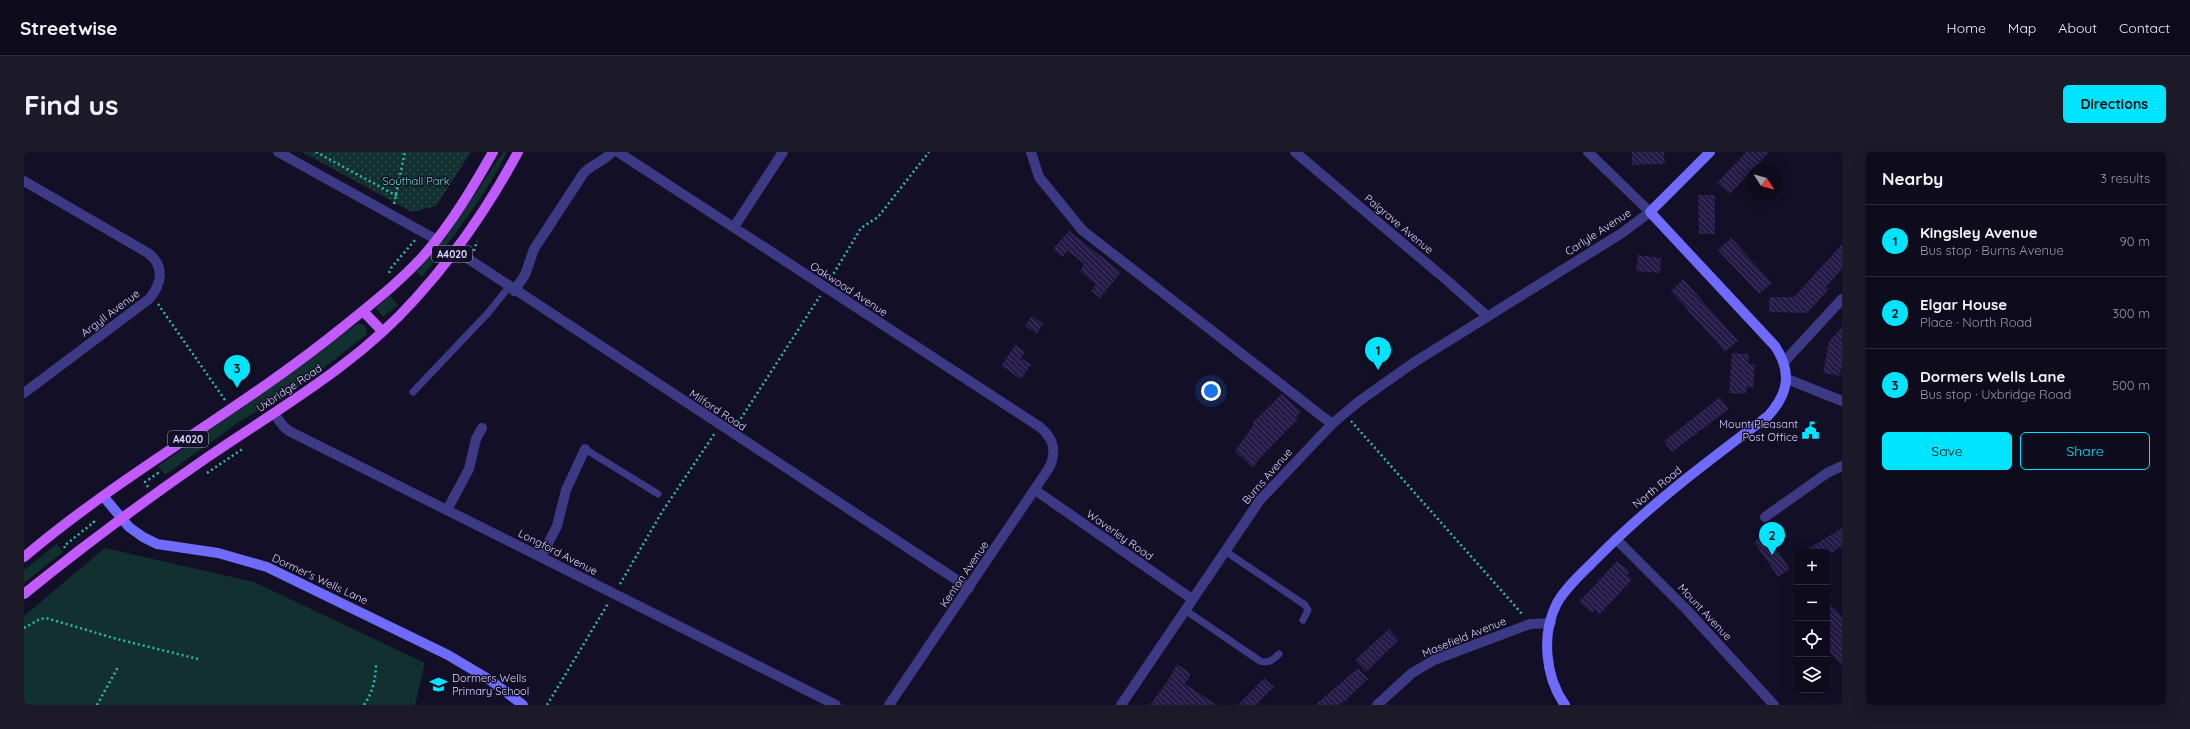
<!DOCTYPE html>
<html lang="en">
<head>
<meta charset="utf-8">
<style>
	:root { --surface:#0e0b1c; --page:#1c1929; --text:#f1f3f6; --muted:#9b9ba3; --line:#2e2b3b; --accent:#00e5ff }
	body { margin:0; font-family:Quicksand,sans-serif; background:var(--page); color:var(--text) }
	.controls { position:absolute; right:12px; bottom:12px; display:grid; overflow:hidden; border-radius:6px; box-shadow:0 4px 16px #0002 }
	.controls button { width:36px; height:36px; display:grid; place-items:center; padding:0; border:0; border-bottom:1px solid var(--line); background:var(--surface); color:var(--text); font:20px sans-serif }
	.compass { position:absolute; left:1722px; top:12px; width:36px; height:36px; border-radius:50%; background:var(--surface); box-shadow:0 4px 16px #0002; rotate:126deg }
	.you { position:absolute; left:1187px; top:239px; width:14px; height:14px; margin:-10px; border:3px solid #fff; border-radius:50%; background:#1a73e8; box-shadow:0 0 0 6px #1a73e833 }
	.badge { display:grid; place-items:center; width:26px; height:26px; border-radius:50%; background:var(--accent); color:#111; font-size:13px; font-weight:700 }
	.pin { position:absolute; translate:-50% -33px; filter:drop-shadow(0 1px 2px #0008) }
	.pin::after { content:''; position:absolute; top:21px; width:14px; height:12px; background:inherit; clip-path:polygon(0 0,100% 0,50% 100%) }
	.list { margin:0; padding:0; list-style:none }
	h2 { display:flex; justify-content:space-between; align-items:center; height:52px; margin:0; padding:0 16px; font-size:17px }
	h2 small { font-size:13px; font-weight:400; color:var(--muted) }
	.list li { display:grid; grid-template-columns:26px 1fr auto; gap:12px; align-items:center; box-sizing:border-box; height:72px; padding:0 16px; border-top:1px solid var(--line) }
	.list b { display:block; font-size:15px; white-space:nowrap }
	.list p { margin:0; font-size:13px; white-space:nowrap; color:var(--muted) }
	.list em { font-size:13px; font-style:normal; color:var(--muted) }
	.actions { display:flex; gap:8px; padding:12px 16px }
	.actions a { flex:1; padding:9px 0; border:1px solid var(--accent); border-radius:6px; text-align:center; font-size:14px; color:var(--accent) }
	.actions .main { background:var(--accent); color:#111 }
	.icon { flex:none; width:22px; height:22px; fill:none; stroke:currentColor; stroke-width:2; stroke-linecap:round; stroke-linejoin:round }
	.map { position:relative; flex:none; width:1818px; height:553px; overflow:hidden; border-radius:6px }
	header { display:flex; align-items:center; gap:24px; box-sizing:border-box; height:56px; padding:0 20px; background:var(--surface); border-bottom:1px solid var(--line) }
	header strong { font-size:19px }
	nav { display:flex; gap:22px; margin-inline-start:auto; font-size:14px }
	.intro { display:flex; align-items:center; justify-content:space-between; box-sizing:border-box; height:96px; padding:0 24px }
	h1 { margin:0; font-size:28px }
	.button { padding:10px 18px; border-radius:6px; background:var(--accent); color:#111; font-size:14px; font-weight:700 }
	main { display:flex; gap:24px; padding:0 24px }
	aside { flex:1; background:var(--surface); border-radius:6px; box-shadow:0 4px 16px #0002 }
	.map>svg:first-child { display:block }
	.grass { fill:#12302f }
	.park { fill:url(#park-dots) }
	.building { fill:url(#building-back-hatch) }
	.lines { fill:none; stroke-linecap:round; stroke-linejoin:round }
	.path { stroke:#2fb8b0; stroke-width:2.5; stroke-dasharray:2 3; stroke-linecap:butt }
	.lane { stroke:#3d3a85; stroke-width:7 }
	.street { stroke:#3d3a85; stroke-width:10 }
	.secondary { stroke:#6f6bff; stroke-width:10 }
	.primary { stroke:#c25bff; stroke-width:10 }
	.labels { text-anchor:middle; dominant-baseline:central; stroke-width:3; stroke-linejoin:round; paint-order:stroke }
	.shield { fill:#130f26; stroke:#9e99be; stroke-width:1 }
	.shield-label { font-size:10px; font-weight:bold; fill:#d9d4ff }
	.park-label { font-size:11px; fill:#5fe0c0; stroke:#130f26 }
	.street-label { font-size:11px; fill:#d9d4ff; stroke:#130f26 }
	.poi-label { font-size:11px; fill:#d9d4ff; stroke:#130f26; text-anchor:end }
</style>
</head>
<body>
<header>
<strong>Streetwise</strong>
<nav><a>Home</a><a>Map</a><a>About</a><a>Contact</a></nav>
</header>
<div class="intro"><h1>Find us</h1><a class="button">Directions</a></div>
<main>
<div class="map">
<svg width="1818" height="553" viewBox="0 0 1818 553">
	<defs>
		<pattern id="park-dots" width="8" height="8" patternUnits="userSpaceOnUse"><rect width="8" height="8" fill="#12302f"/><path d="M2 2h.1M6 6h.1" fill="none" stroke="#344d4e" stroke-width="1.8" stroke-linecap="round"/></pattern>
		<pattern id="building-back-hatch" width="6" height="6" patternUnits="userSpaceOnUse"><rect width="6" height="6" fill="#241b47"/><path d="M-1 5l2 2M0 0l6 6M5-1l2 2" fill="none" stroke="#433b63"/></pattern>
	</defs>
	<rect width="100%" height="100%" fill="#130f26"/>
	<!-- grass -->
	<path class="grass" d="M479,0H483C461,45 428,86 398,125L392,120L423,84Z
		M366,143L374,153L359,165L352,156Z
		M333,172H339L343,177L342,183L283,229L215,270L141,323L134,314L277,214Z
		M33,392L39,400L0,431V418Z
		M81,396L230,430L401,511L391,553H0V464Z"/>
	<!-- park -->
	<path class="park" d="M278,0H447L412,54L388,60Z"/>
	<!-- building -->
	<path class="building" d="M1608,0H1640L1641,12L1608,13Z
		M1722,0H1745L1706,42L1693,31Z
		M1674,43H1691V82H1675Z
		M1045,79L1097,120L1076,146L1067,139L1072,133L1056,119L1060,112L1044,99L1038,105L1029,97Z
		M1707,86L1748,131L1735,142L1694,98Z
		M1818,92V117L1802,135L1805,137L1783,161L1745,160V145H1770Z
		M1614,103L1637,106L1636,121L1612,119Z
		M1659,127L1714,189L1701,200L1647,139Z
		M1008,164L1019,172L1013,182L1001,174Z
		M1818,175V212L1816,224L1799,221L1805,189Z
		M991,193L1001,200L997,206L1007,213L997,227L977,214Z
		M1708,201L1725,202L1724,212H1731L1729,236L1723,235L1722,242L1705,241Z
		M1258,242L1277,260L1272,265L1274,267L1236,306L1229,316L1211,299L1230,272L1229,270Z
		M1696,245L1705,257L1648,300L1640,289Z
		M1818,376V394L1809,400H1779Z
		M1742,381L1766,417L1754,425L1730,390Z
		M1593,409L1606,420L1603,423L1608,428L1575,463L1571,458L1568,461L1555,450Z
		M1803,448L1818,465V514L1803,497Z
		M1365,477L1375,488L1342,520L1331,508Z
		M1153,512L1167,522L1161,532L1193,553H1126L1145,527Z
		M1334,516L1344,527L1321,549L1315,553H1291Z
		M1240,526L1250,535L1232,553H1214Z"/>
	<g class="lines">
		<!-- path -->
		<path class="path" d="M292,0L373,44
			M370,52L381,0
			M450,99L453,89
			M365,121L367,116L391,88
			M807,126L837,76L854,65L905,0
			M134,152L201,248
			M1327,269L1499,463
			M714,271L796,144
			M183,321L220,296
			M124,335L121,330L134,321L132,319
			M41,396L40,394L70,370L68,368
			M596,432L638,360L691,281
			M0,476L16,467L22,466L93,487L174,507
			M73,553L94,515
			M340,553C349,540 352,526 352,511
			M523,553L585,450"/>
		<!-- lane -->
		<path class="lane" d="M389,240L464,161L485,135
			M561,297L634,342
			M1201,399L1281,453L1284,458L1279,468
			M1161,458L1236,509C1245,512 1250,507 1255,502"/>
		<!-- street -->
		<path class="street" d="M254,0L413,88
			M594,0L1016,275C1030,287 1033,300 1025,316L865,553
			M1007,0L1015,25L1058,78L1308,272
			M1271,0L1426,131L1463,164
			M0,29L124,101C141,114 138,132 125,147L0,241
			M710,75L759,0
			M431,98L945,436
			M490,139L501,123L510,97L559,22C567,12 580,10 588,0
			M1760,210L1818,147
			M1763,227L1818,249
			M250,262L260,275L265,279L812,553
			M1011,338L1168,447
			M423,358L445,317L452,287L458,276
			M1741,365L1803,321L1818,314
			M1592,387L1662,457L1750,553
			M517,405L533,374L542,338L561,297
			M1097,553L1236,348L1308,272L1334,250L1389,211L1598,81L1626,60L1564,0
			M1353,553L1388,521L1410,508L1506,472L1527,471"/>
		<!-- secondary -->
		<path class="secondary" d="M79,344L105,375L119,385L133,392L194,401L243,415L424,503L466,528L499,553
			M1541,553C1521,525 1517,482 1533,451C1542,435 1558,421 1571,408C1624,354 1684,309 1744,264C1765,241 1768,220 1751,194L1626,60L1686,0"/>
		<!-- primary -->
		<path class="primary" d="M339,159L358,179
			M0,405C100,320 217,258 319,175C347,152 377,129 401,102C428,71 449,35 469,0
			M0,442C58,395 117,351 178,309C252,258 332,214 392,146C432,102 466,52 494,0"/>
	</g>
	<!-- icons -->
	<defs>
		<symbol id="civic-bare" viewBox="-9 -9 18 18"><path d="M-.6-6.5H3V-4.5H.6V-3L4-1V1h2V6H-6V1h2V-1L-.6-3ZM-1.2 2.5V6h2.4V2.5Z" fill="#00e5ff" stroke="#130f26" stroke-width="2.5" paint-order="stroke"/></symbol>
		<symbol id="school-bare" viewBox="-9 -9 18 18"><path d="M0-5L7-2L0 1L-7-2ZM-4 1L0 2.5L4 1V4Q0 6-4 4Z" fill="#00e5ff" stroke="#130f26" stroke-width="2.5" paint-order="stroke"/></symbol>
	</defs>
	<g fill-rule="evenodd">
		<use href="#civic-bare" x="1774" y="266" width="25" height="25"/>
		<use href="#school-bare" x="402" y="520" width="25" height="25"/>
	</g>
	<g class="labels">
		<!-- shield labels -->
		<g class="shield">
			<rect x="408" y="94" width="40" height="16" rx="3"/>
			<rect x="144" y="279" width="40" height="16" rx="3"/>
		</g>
		<g class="shield-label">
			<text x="428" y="102">A4020</text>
			<text x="164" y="287">A4020</text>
		</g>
		<!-- park labels -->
		<g class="park-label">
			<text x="392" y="29">Southall Park</text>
		</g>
		<!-- street labels -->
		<g class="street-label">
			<text transform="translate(1375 72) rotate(40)">Palgrave Avenue</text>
			<text transform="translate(1574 80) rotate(-33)">Carlyle Avenue</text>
			<text transform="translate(825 137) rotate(33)">Oakwood Avenue</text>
			<text transform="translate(86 161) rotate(-37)">Argyll Avenue</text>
			<text transform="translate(265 236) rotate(-34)">Uxbridge Road</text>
			<text transform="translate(694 258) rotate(33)">Milford Road</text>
			<text transform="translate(1243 324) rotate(-49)">Burns Avenue</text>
			<text transform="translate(1633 335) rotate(-39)">North Road</text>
			<text transform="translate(1096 383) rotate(35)">Waverley Road</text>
			<text transform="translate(534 400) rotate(27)">Longford Avenue</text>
			<text transform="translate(940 422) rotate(-56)">Kenton Avenue</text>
			<text transform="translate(296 427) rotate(25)">Dormer's Wells Lane</text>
			<text transform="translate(1681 460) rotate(47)">Mount Avenue</text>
			<text transform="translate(1440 485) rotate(-22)">Masefield Avenue</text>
		</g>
		<!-- poi labels -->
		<g class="poi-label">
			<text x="1774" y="272">Mount Pleasant<tspan x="1774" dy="13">Post Office</tspan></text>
			<text x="428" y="526" text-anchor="start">Dormers Wells<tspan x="428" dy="13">Primary School</tspan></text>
		</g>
	</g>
</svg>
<div class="controls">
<button>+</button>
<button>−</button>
<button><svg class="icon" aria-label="locate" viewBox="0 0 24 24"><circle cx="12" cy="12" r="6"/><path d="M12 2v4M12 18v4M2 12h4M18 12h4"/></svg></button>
<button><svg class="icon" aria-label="layers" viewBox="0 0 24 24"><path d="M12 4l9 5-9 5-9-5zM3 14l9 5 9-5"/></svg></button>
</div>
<svg class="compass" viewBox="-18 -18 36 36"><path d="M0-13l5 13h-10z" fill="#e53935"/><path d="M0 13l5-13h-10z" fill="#9b9ba3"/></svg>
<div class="you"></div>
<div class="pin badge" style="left:1354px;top:218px">1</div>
<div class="pin badge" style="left:1748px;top:403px">2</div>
<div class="pin badge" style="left:213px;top:236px">3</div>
</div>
<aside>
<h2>Nearby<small>3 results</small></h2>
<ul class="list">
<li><span class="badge">1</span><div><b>Kingsley Avenue</b><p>Bus stop · Burns Avenue</p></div><em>90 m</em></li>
<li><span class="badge">2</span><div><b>Elgar House</b><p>Place · North Road</p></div><em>300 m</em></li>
<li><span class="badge">3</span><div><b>Dormers Wells Lane</b><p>Bus stop · Uxbridge Road</p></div><em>500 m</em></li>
</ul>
<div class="actions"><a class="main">Save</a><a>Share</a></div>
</aside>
</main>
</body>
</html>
